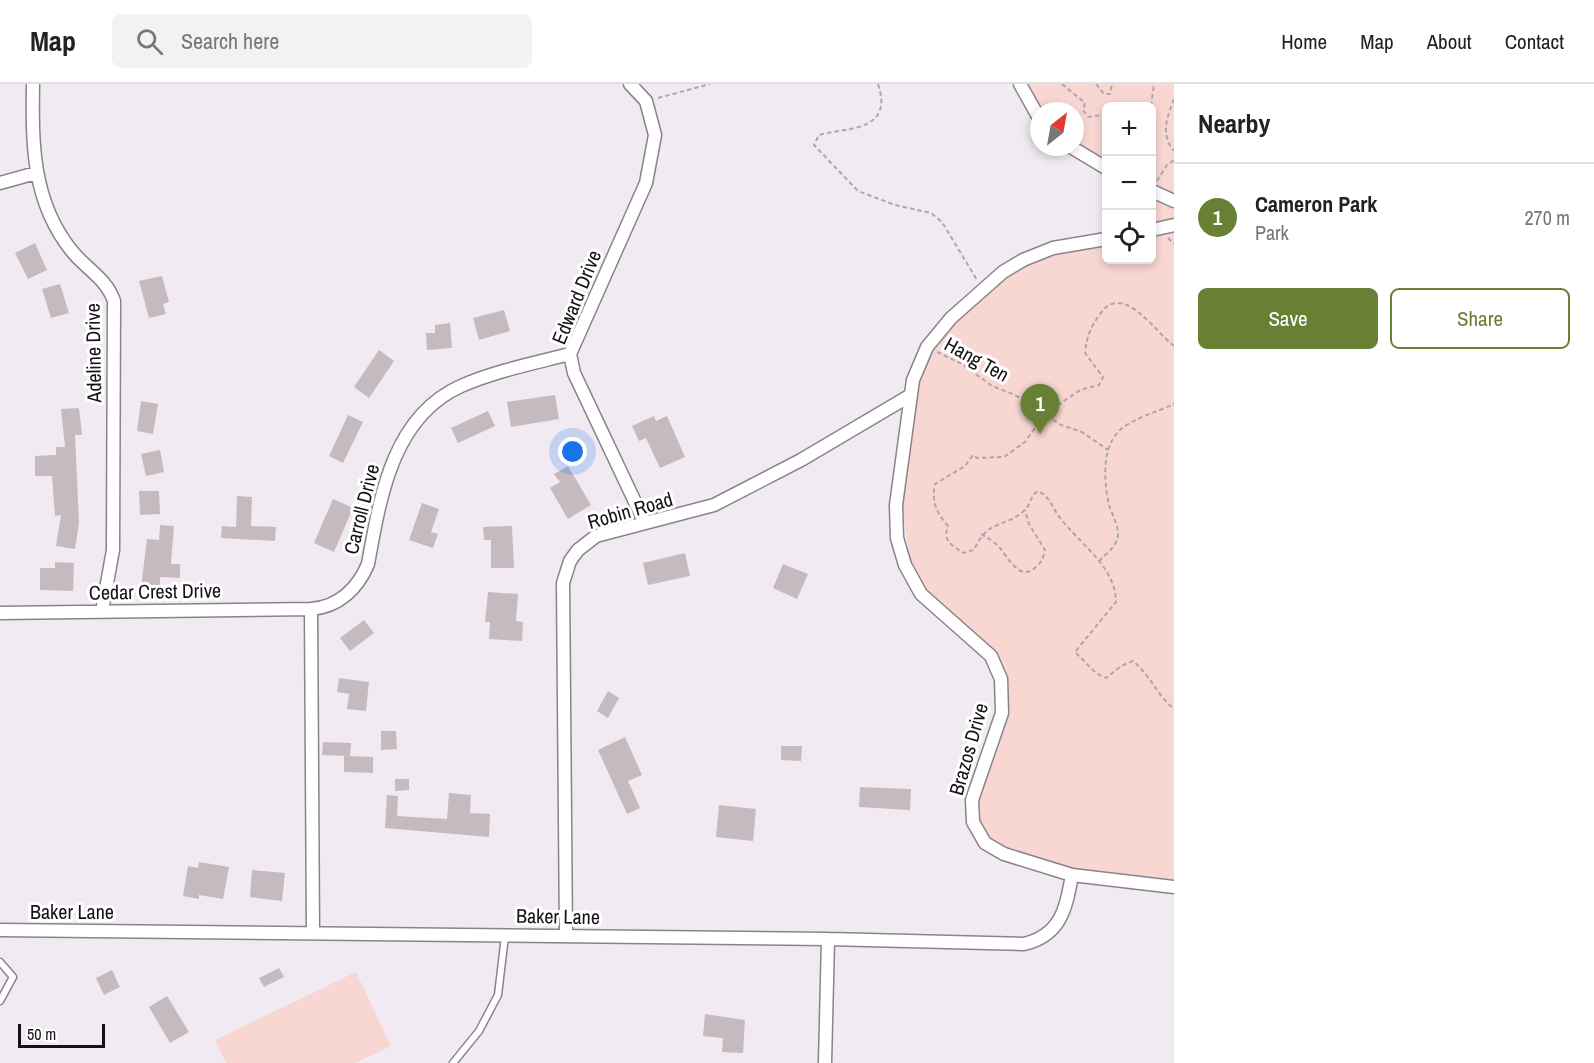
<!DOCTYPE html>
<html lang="en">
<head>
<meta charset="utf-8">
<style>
	:root { --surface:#fff; --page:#f2f2f2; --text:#222; --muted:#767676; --line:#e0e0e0; --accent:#678034 }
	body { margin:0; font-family:"Archivo Narrow",sans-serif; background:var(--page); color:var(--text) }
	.controls { position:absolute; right:18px; top:18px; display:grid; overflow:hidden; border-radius:9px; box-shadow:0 3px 9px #0003 }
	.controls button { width:54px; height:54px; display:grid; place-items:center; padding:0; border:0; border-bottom:2px solid var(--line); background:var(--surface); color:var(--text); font:30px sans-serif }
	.compass { position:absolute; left:1030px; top:18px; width:54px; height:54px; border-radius:50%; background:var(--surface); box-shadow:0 3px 9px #0003; rotate:31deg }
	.scale { position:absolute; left:18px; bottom:15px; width:87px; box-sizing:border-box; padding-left:6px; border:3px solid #151215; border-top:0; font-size:16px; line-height:21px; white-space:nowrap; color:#151215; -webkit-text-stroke:4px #fff; paint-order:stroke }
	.you { position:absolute; left:573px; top:368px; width:21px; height:21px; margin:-15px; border:4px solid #fff; border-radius:50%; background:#1a73e8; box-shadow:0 0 0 9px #1a73e833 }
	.badge { display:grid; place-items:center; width:39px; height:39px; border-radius:50%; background:var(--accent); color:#fff; font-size:20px; font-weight:700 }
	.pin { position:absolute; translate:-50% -50px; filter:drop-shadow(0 2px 3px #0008) }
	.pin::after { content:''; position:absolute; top:32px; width:21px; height:18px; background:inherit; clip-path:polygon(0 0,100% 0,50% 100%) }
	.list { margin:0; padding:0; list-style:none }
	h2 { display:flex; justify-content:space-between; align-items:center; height:78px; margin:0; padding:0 24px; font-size:26px }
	h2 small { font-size:20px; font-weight:400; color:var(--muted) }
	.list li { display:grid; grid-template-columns:39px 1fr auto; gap:18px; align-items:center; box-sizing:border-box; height:108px; padding:0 24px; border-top:2px solid var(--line) }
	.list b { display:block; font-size:22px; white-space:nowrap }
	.list p { margin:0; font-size:20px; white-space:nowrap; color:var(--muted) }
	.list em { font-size:20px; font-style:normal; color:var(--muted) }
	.actions { display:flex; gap:12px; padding:18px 24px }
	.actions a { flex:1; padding:14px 0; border:2px solid var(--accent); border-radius:9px; text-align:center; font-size:21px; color:var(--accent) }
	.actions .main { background:var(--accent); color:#fff }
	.icon { flex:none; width:33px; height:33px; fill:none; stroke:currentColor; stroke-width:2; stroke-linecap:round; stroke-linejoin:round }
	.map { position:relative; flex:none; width:1174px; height:979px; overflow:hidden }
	header { display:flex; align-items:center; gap:36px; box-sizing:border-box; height:84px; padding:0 30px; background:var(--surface); border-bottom:2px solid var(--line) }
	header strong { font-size:28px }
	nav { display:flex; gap:33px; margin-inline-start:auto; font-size:21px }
	.search { width:420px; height:54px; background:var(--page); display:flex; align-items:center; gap:15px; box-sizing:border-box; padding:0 21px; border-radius:9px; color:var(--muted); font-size:22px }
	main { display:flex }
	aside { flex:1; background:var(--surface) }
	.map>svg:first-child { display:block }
	.green { fill:#f8d6d2 }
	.building { fill:#c5babe }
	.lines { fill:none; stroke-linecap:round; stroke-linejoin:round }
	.service-casing { stroke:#89838b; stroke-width:9 }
	.minor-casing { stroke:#89838b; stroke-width:15 }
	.path { stroke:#ada7ae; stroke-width:2; stroke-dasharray:4.5 3; stroke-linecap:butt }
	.service { stroke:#fff; stroke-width:6 }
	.minor { stroke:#fff; stroke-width:12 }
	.labels { text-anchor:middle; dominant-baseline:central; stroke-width:6; stroke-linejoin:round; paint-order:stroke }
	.street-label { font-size:20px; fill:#151215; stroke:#fff }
</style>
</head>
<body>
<header>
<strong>Map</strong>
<div class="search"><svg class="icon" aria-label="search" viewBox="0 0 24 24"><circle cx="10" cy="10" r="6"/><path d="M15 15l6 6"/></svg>Search here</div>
<nav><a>Home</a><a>Map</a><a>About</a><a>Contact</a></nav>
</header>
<main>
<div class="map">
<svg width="1174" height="979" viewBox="0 0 1174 979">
	<rect width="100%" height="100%" fill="#f1eaf2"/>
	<!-- green -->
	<path class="green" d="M1020,0H1174V803L1072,791L985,759L972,716L993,656L1001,595L971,555L914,499L899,403L913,296L951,234L1027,174L1106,155V176H1152V22H1106V84L1075,63V27H1039Z
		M356,888L391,962L355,979H226L215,956Z"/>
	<!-- building -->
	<path class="building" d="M35,159L47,186L28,195L15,169Z
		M162,192L169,218L163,220L166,230L149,234L139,197Z
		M60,200L69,229L51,234L42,205Z
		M504,226L510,247L479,256L473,234Z
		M450,239L452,264L427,266L426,249H435V241Z
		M379,266L394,277L369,314L354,303Z
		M555,311L559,335L511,343L507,318Z
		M141,317L158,320L153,350L137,347Z
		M79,324L82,351H75L79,439L75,465L56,462L61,431L55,432L52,392H35V372L56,371V363H65L61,325Z
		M488,327L495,342L458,359L451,344Z
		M348,331L363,338L343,379L329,372Z
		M654,332L656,337L667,332L685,373L660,384L646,354L639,357L632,342Z
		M160,366L164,388L146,392L141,370Z
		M568,382L591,421L568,435L550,404L560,398L554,390Z
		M139,407H159L160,430L140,431Z
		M237,412L252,413L251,442L276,443L275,457L221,454L222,442L236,443Z
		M333,415L353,424L334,468L314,459Z
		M422,419L439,425L431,448L438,450L433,464L409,456Z
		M160,441L174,442L171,480H180V494L160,493V505L141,504L147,455L159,456Z
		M512,442L514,484H491V456H484L483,443Z
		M685,469L690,492L648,501L643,479Z
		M55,478L74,479L73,507L40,506V484H55Z
		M783,480L808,490L797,515L773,504Z
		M488,508L518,510L516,537L523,538L522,557L489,555L490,538H485Z
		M364,536L374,549L350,567L340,554Z
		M339,594L369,598L366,627L347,625L349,610L337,608Z
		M608,607L619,614L608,634L597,627Z
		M381,647H396L397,665L381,666Z
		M625,653L642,691L628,697L640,724L627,730L598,666Z
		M323,658L351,659L350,672L322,671Z
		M781,662H802L801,677L781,676Z
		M344,672L373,673V689L344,688Z
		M395,695H409V706L395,707Z
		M860,703L911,705L910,726L859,723Z
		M449,709L471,711L470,729L490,730L489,753L385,744L387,711L398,712L397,732L447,735Z
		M719,721L756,725L753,757L716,753Z
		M199,778L229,783L223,815L199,811V815L183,812L188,782L198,784Z
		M252,786L285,789L282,817L250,813Z
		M279,884L284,893L264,903L259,894Z
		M112,886L120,903L104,911L96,894Z
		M167,912L189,948L170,959L149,923Z
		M705,930L745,936L743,969L722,968L723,954L703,952Z"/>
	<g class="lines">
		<defs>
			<path id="service" d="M0,878L13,893L0,917
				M453,979L479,947L498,911L505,852"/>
			<path id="minor" d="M33,0C32,59 32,117 71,166C86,185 106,194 114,217L113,466L102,527
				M630,0L646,17L655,51L646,99L570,270L574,289L645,439
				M1020,0L1039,34
				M1071,63L1106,84
				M0,99L36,89
				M1152,107L1174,117
				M1152,146L1174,141
				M1106,155L1053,164L1023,176L1003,188L951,234L927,263L913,296L896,421L897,454L905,481L921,510L991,572L1001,595L1002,629L972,716L973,738L985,759L1004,770L1072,791L1174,803
				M311,525L313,849
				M0,529L311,525C339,523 358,504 368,480C380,414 392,333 461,302C495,287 535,279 570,270
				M0,846L828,855L1024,860C1062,851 1066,823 1072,791
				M566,852L563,499L570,477L578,466L596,452L714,421L801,376L911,311
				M825,979L828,855"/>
		</defs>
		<!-- service casing -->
		<use href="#service" class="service-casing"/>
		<!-- minor casing -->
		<use href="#minor" class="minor-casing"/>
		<!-- path -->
		<path class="path" d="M878,0C894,48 848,43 819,51L814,61L858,107L895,121L931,129L942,138L977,196
			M1062,0L1085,19L1083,26L1088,33L1103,31L1106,36
			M1096,0L1104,10H1110L1112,0
			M658,14L710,0
			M1174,15C1167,33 1160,51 1174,67
			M1151,22L1154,0
			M1157,97L1167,81L1174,76
			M1168,154L1174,160
			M1174,262C1154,247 1123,197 1100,230C1090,244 1087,252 1085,269L1103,293L1099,301L1080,306L1045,330L1025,358L1004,373L977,374L973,371L965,382L935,400C931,418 937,429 948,442C942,457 952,461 963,469L974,466C988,434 1004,445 1025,426C1031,420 1030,412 1038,407C1050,413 1051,421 1058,431C1077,458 1116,482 1116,518L1075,568L1096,589L1106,594L1121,582L1133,577C1151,592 1156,610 1174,625
			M937,268L962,280L992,302L1015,311L1061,341L1082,348L1108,366
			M981,450C988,454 995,458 1000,464C1009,475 1020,498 1036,483C1042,478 1043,474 1045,466L1029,440L1025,426
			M1099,477C1105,471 1113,465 1117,456C1121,445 1112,431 1109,421C1104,398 1101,364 1120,346C1134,334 1157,328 1174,320"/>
		<!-- service -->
		<use href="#service" class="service"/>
		<!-- minor -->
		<use href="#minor" class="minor"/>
	</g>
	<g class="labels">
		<!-- street labels -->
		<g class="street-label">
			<text transform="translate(576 213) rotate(-68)">Edward Drive</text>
			<text transform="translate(93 269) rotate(-91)">Adeline Drive</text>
			<text transform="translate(977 275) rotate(29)">Hang Ten</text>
			<text transform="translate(361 425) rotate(-76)">Carroll Drive</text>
			<text transform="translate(630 426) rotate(-16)">Robin Road</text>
			<text transform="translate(155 507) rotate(-1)">Cedar Crest Drive</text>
			<text transform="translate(968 665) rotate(-74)">Brazos Drive</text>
			<text x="72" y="827">Baker Lane</text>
			<text transform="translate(558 832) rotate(1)">Baker Lane</text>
		</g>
	</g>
</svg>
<div class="controls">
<button>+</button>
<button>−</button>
<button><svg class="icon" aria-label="locate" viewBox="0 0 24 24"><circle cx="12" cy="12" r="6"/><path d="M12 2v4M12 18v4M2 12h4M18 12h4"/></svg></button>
</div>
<svg class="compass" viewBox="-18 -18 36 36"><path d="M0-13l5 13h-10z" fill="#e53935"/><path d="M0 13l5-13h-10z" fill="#767676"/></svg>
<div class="scale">50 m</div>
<div class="you"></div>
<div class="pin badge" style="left:1040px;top:350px">1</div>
</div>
<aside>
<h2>Nearby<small></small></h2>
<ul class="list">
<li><span class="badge">1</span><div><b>Cameron Park</b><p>Park</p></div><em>270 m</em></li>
</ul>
<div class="actions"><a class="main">Save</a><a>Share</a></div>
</aside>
</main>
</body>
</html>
